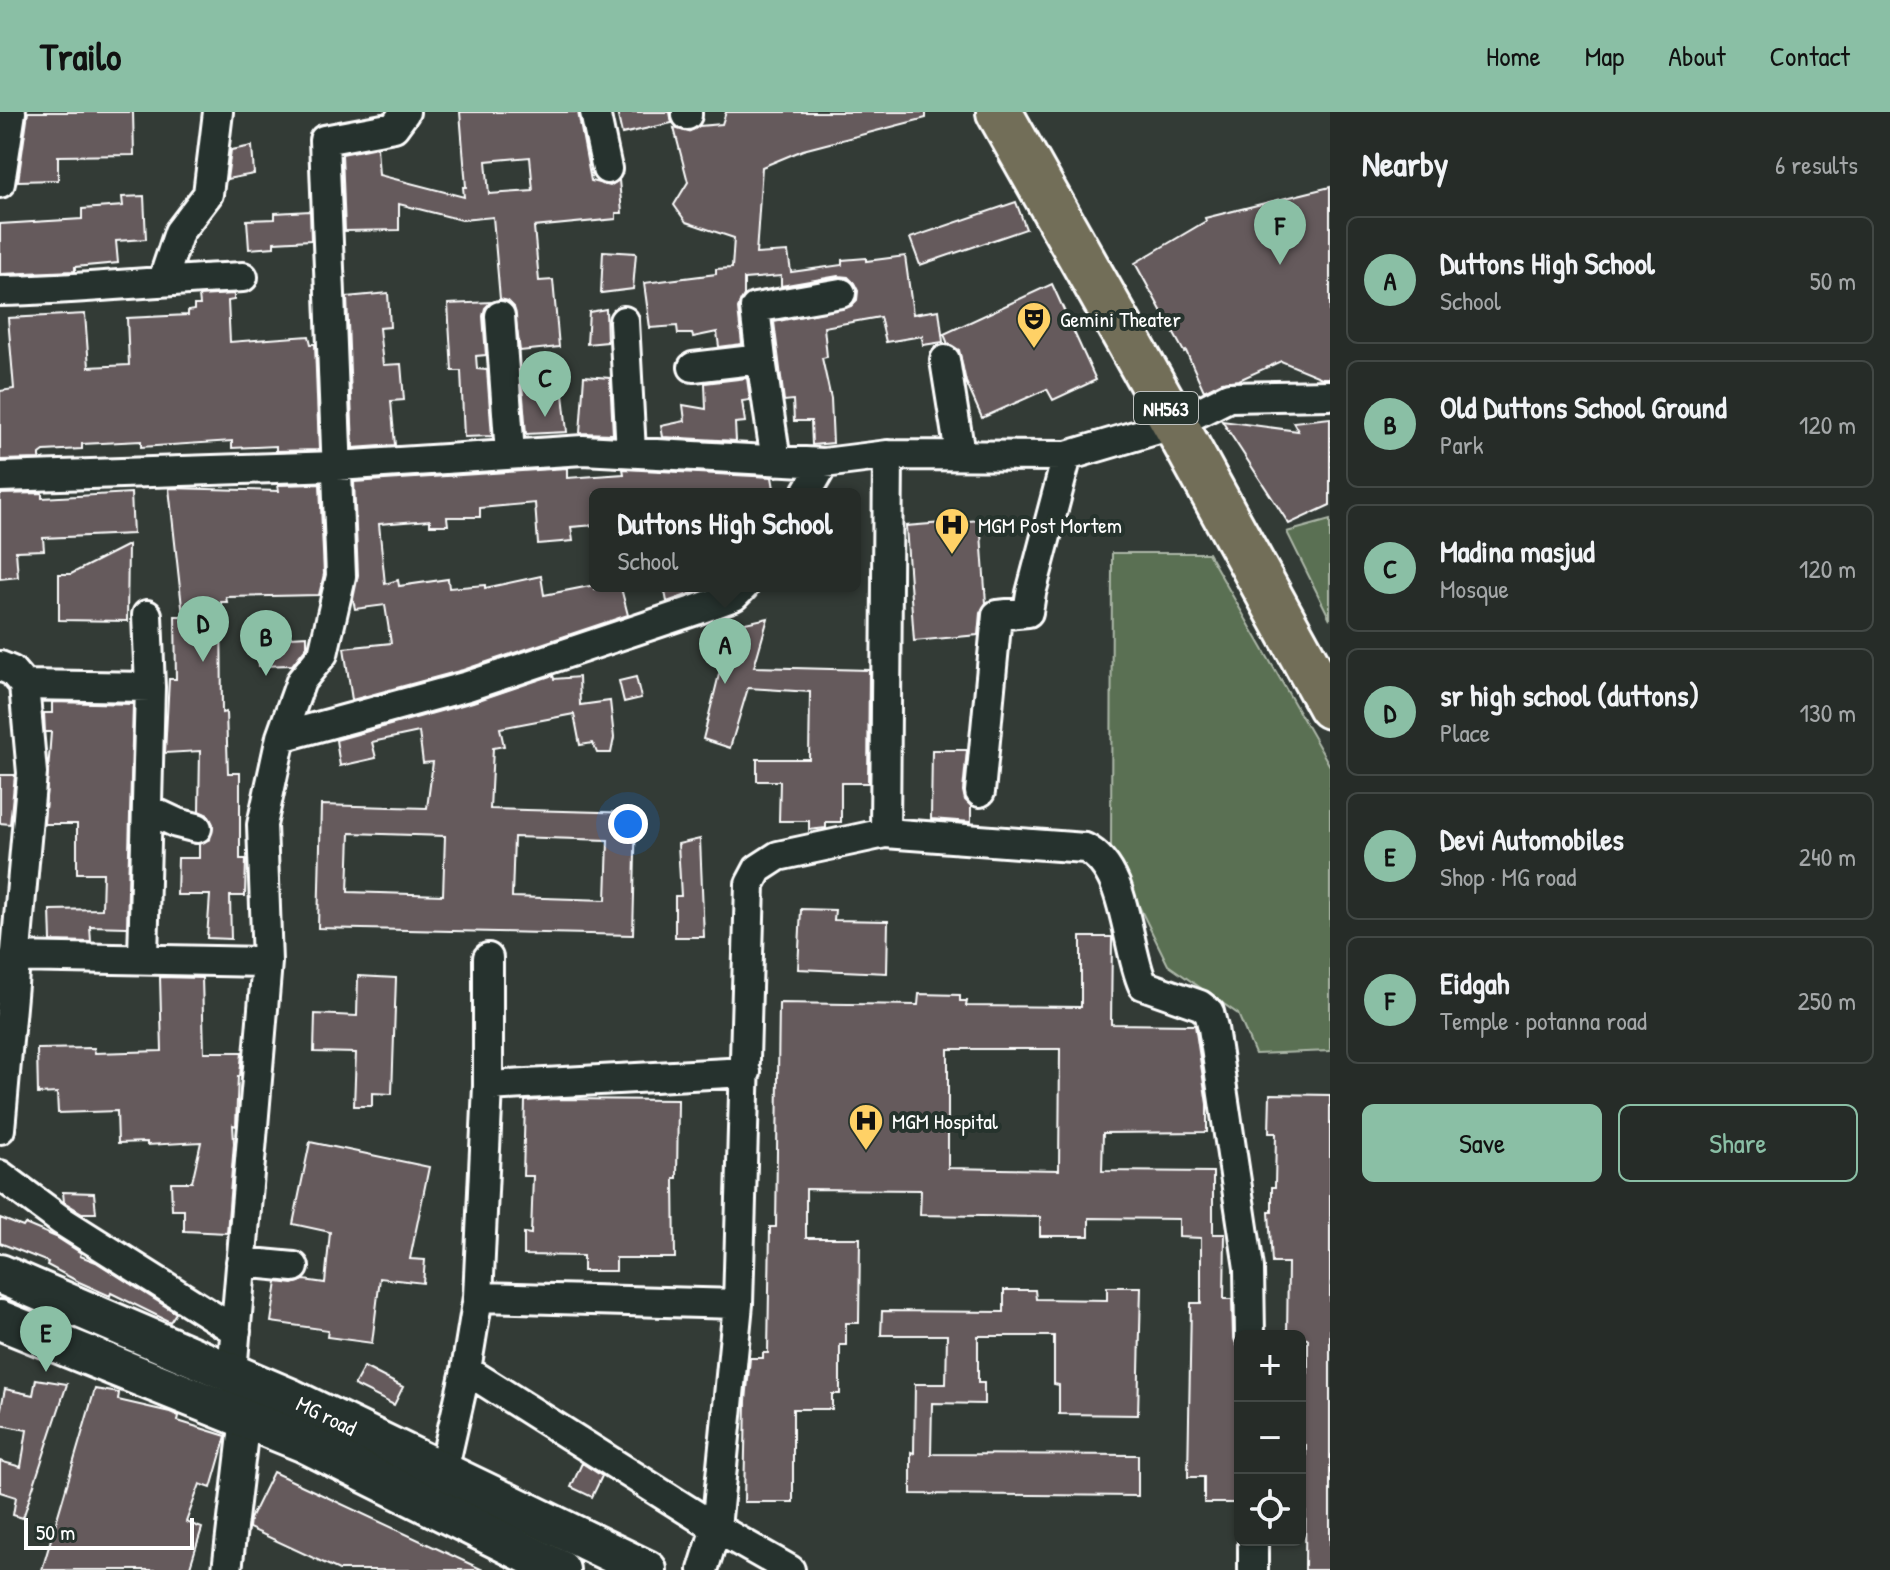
<!DOCTYPE html>
<html lang="en">
<head>
<meta charset="utf-8">
<style>
	:root { --surface:#262c28; --page:#2e3430; --text:#f1f3f6; --muted:#a4a7a8; --line:#424845; --accent:#8abfa5 }
	body { margin:0; font-family:"Patrick Hand",sans-serif; background:var(--page); color:var(--text) }
	.controls { position:absolute; right:24px; bottom:24px; display:grid; overflow:hidden; border-radius:12px; box-shadow:0 2px 6px #0004 }
	.controls button { width:72px; height:72px; display:grid; place-items:center; padding:0; border:0; border-bottom:2px solid var(--line); background:var(--surface); color:var(--text); font:40px sans-serif }
	.scale { position:absolute; left:24px; bottom:20px; width:170px; box-sizing:border-box; padding-left:8px; border:4px solid #fff; border-top:0; font-size:22px; line-height:28px; white-space:nowrap; color:#fff; -webkit-text-stroke:6px #26332d; paint-order:stroke }
	.you { position:absolute; left:628px; top:712px; width:28px; height:28px; margin:-20px; border:6px solid #fff; border-radius:50%; background:#1a73e8; box-shadow:0 0 0 12px #1a73e833 }
	.badge { display:grid; place-items:center; width:52px; height:52px; border-radius:50%; background:var(--accent); color:#111; font-size:26px; font-weight:700 }
	.pin { position:absolute; translate:-50% -66px; filter:drop-shadow(0 2px 4px #0008) }
	.pin::after { content:''; position:absolute; top:42px; width:28px; height:24px; background:inherit; clip-path:polygon(0 0,100% 0,50% 100%) }
	.popup { position:absolute; left:589px; top:376px; width:272px; height:104px; box-sizing:border-box; display:grid; place-content:center; border-radius:12px; background:var(--surface); filter:drop-shadow(0 2px 6px #0005); font-size:26px; white-space:nowrap; color:var(--muted) }
	.popup b { font-size:30px; color:var(--text) }
	.popup::after { content:''; position:absolute; left:50%; top:100%; margin-left:-16px; border:16px solid transparent; border-top-color:var(--surface) }
	.list { margin:0; padding:0; list-style:none }
	h2 { display:flex; justify-content:space-between; align-items:center; height:104px; margin:0; padding:0 32px; font-size:34px }
	h2 small { font-size:26px; font-weight:400; color:var(--muted) }
	.list li { display:grid; grid-template-columns:52px 1fr auto; gap:24px; align-items:center; box-sizing:border-box; height:128px; margin:0 16px 16px; padding:0 16px; border:2px solid var(--line); border-radius:12px }
	.list b { display:block; font-size:30px; white-space:nowrap }
	.list p { margin:0; font-size:26px; white-space:nowrap; color:var(--muted) }
	.list em { font-size:26px; font-style:normal; color:var(--muted) }
	.actions { display:flex; gap:16px; padding:24px 32px }
	.actions a { flex:1; padding:18px 0; border:2px solid var(--accent); border-radius:12px; text-align:center; font-size:28px; color:var(--accent) }
	.actions .main { background:var(--accent); color:#111 }
	.icon { flex:none; width:44px; height:44px; fill:none; stroke:currentColor; stroke-width:2; stroke-linecap:round; stroke-linejoin:round }
	.map { position:relative; flex:none; width:1330px; height:1458px; overflow:hidden }
	header { display:flex; align-items:center; gap:48px; box-sizing:border-box; height:112px; padding:0 40px; background:var(--accent); color:#111 }
	header strong { font-size:38px }
	nav { display:flex; gap:44px; margin-inline-start:auto; font-size:28px }
	main { display:flex }
	aside { flex:1; background:var(--surface) }
	.map>svg:first-child { display:block }
	.green { fill:#5a6f52; stroke:#acb7a8; stroke-width:2 }
	.building { fill:#655a5c; stroke:#fff; stroke-width:2; fill-rule:evenodd }
	.lines { fill:none; stroke-linecap:round; stroke-linejoin:round }
	.street-casing { stroke:#fff; stroke-width:34 }
	.secondary-casing { stroke:#fff; stroke-width:44 }
	.highway-casing { stroke:#fff; stroke-width:50 }
	.street { stroke:#26332d; stroke-width:28 }
	.secondary { stroke:#26332d; stroke-width:38 }
	.highway { stroke:#726e59; stroke-width:44 }
	.labels { text-anchor:middle; dominant-baseline:central; stroke-width:8; stroke-linejoin:round; paint-order:stroke }
	.shield { fill:#26332d; stroke:#bec2c0; stroke-width:2 }
	.shield-label { font-size:20px; font-weight:bold; fill:#fff }
	.poi-label { font-size:22px; fill:#fff; stroke:#26332d; text-anchor:start }
	.street-label { font-size:22px; fill:#fff; stroke:#26332d }
</style>
</head>
<body>
<header>
<strong>Trailo</strong>
<nav><a>Home</a><a>Map</a><a>About</a><a>Contact</a></nav>
</header>
<main>
<div class="map">
<svg width="1330" height="1458" viewBox="0 0 1330 1458">
	<rect width="100%" height="100%" fill="#333b36"/>
	<filter id="ink" filterUnits="userSpaceOnUse"><feTurbulence type="fractalNoise" baseFrequency=".0125" numOctaves="2"/><feDisplacementMap in="SourceGraphic" scale="16" xChannelSelector="R" yChannelSelector="G"/><feConvolveMatrix kernelMatrix="1 2 1 2 8 2 1 2 1" color-interpolation-filters="sRGB"/></filter>
	<g filter="url(#ink)">
		<!-- green -->
		<path class="green" d="M1330,408V507L1287,420Z
			M1112,441H1208L1330,654V939L1255,942L1238,902L1168,853L1131,778L1111,749Z"/>
		<!-- building -->
		<path class="building" d="M28,0H133L134,43L58,44V68L18,69Z
			M460,0H578L591,69L610,74L619,68L622,101H616V107L534,115L539,169L553,168L559,235L520,239L514,195L508,189L500,187L493,105L462,108L399,92V118L345,119L342,42L377,35L379,63L464,85L463,75H466ZM530,45L533,79L489,82L486,49Z
			M617,0H670L672,11L622,22Z
			M726,0H926V6L803,38L762,55L756,142L788,140L791,160L842,153V148L866,146V149L905,144L913,202L939,198L943,230L923,233L922,224L886,230L880,205L824,215L827,245L822,246L831,287L833,331L812,333L811,309H794L793,288L784,289L774,210L851,194L857,188L858,179L854,171L848,165L838,164L781,174V164L744,167V183L738,197L742,232L719,235L717,220L693,225L692,222H678L677,214L650,216L644,171L716,162V157L732,156L734,126L686,110L674,93L688,70L674,16L688,20L699,14L722,12Z
			M252,34L254,62L227,67L231,38Z
			M1330,75V266H1322L1281,249L1239,268L1222,270L1204,279L1186,239L1184,240L1135,151L1206,109L1205,106Z
			M144,84L146,127L116,129L118,151L75,155V159L0,162V112L82,107V97L123,94L122,85Z
			M1016,90L1026,117L920,153L910,126Z
			M310,99L311,128L274,130V135L249,137L247,108L275,107V101Z
			M603,139L636,141L633,177L601,181Z
			M1052,172L1096,268L1053,288L1047,277L982,306L966,270L959,238L948,232L944,222Z
			M388,181L390,215L379,216L383,253L401,252L404,288L391,289L395,333L353,336L347,185Z
			M234,182V188L228,189L230,230L309,224L311,232H315L319,338L276,339V334L232,336V329L141,335V329L82,332V337L44,339L40,342V347L0,348V279L14,277L8,206L85,202L89,255L129,253L127,206L188,203V199L194,198V193H200L199,184Z
			M491,190L485,196L483,204L486,243L476,244L477,257L487,258L492,324L464,325L461,259H452L448,192Z
			M606,197L607,230L587,232L589,200Z
			M521,260L561,263L567,320L526,322Z
			M584,264L610,266L613,322L580,321Z
			M747,266L750,288L742,289L745,310L735,311L736,329L663,325L661,314L685,309L683,293L706,297L705,271Z
			M1330,306V393L1289,412L1222,309L1298,319L1293,310Z
			M567,356V366L624,362L623,357L772,365L775,382H595V413L571,415L573,429L538,432L535,391L480,396V405H447L448,413H430V408L379,412L385,472L398,468L399,474L448,467L449,476L485,473V476L541,464L544,483L595,473V477L621,476L628,503L463,558L352,588L344,536L391,531L385,493L355,497L353,487L358,463L354,370Z
			M320,372L324,462L319,483L226,485L227,490H221L222,601L226,600L228,661H240V747H246L245,784H230L231,827L207,826L210,783H177L178,746H199V732L210,727L213,712L208,703L199,699L200,639L165,641L169,567H176L175,504H183L169,376L279,379L278,373Z
			M42,381V386L131,381L133,422L43,426L44,438L16,439L18,465L0,467V382Z
			M980,408L986,491L980,501L978,523L914,529L906,414Z
			M128,433L127,509L59,508V462H71Z
			M664,474H712L667,490Z
			M768,506L754,555L869,558L868,671H841V710H826V716L809,718V709H779L780,669H757V647H809L810,580L748,576L730,636L703,627L731,514Z
			M307,524V534L292,553L259,554L257,527Z
			M553,563L554,567L579,565L580,593L610,589L614,626L611,641H597L593,631L580,633L574,602L500,616L504,634L493,636L490,697L636,701L633,823L318,816L321,693L427,696L433,650L423,651L419,620L372,630L376,646L340,654L336,628L473,590ZM350,721L445,724L443,783L348,780ZM514,725L608,728L606,788L512,785Z
			M636,565L641,586L624,590L619,569Z
			M52,590L133,592L127,815L90,814L91,830L51,829L50,798L102,797L103,761H77V712H44L51,620H45L44,601H52Z
			M932,638H967L963,679L965,688L971,694V710L931,707Z
			M0,663H15L10,712L0,711Z
			M700,727L704,825H675V784H681L678,732Z
			M801,797L835,798L834,808L888,809L887,861L798,857Z
			M1081,825H1112L1111,912L1195,913L1207,992V1020L1103,1021L1102,1059L1213,1060V1122H1225L1224,1187H1232L1233,1224L1240,1237V1391H1204V1365H1188L1191,1191H1201V1126L1179,1125V1107L1089,1106V1124H1040V1105L920,1103L921,1078L806,1077V1126H860L859,1211H846V1233H840V1282H832V1297H793V1390H744L746,1289L750,1246H763V1241H768L770,1115H776L779,891L918,893L919,882L960,883V889H967L966,894L1081,895ZM948,937H1060L1059,1058L948,1056Z
			M358,864L396,866L392,982L372,981V994H354L356,941L314,940L315,902L357,904Z
			M160,865L202,866L204,940H242L240,964H238L236,1014L233,1013L234,1031L227,1121L184,1119V1098H172L171,1070H192L201,1030L147,1033V1030L118,1031L117,999L58,1001L57,981L38,982L37,937L94,936L95,941L162,939Z
			M1270,982L1330,983V1458H1305L1306,1333H1300V1261H1308V1227L1287,1224L1288,1151H1272L1269,1100H1272V1075H1275L1276,1021H1269Z
			M556,987L678,988L677,1066H674L675,1146H616V1159H583V1144L524,1143V1121L531,1122L533,1064H523L525,989Z
			M310,1030L429,1055L410,1147L425,1148L423,1171L380,1166L372,1231L327,1225L328,1218L271,1210L277,1170L293,1172L304,1168L325,1171L330,1120L293,1112Z
			M63,1080L94,1081L96,1101H82L64,1090Z
			M0,1106L23,1115L25,1112L56,1125L81,1141L80,1144L96,1150L176,1201L170,1210L111,1181L110,1184L79,1170L47,1153L48,1150L0,1131Z
			M1107,1175H1141L1138,1303L1059,1302V1273L1054,1272V1224H978V1271H984V1292L932,1291L931,1342L1138,1343V1384L911,1382V1340L914,1341L915,1272H946L947,1223H881L882,1199L1004,1200V1178H1035L1036,1187L1107,1188Z
			M364,1255L403,1275L394,1293L354,1273Z
			M36,1267L67,1272L23,1406L13,1403L16,1385L0,1380V1349L21,1355L27,1318L0,1313V1301L5,1277L33,1283Z
			M95,1277L119,1281L118,1288L170,1300L179,1304L178,1309L226,1324L211,1376L200,1372L186,1410L202,1416L189,1458H42Z
			M582,1351L602,1364L592,1385L571,1375Z
			M273,1360L483,1458H339L249,1416L250,1407Z"/>
		<g class="lines">
			<defs>
				<path id="street" d="M595,0L607,57
					M687,0V3
					M0,71L11,0
					M163,168L179,120L208,82L218,0
					M0,179C81,178 162,168 243,165
					M500,204L510,342
					M624,209L631,340
					M761,247L755,196L841,181
					M945,248L960,342
					M693,255L761,247L776,349
					M0,365L337,354L583,338L824,351L888,343L1067,344L1175,312L1229,285L1330,283
					M806,382L824,351
					M0,554L12,559L24,573L32,661L0,1017
					M24,573L150,575
					M281,625L468,574L696,498L734,484L744,474
					M980,680L997,503L1028,500L1031,481L1067,344
					M147,697L177,711L197,716
					M885,721L888,343
					M14,845L267,850
					M143,846L150,575L147,503
					M488,974L746,960
					M0,1063L62,1109L236,1219
					M241,1150L294,1155
					M478,1185L738,1192
					M466,1258L716,1416L790,1458
					M439,1377L466,1258L478,1185L488,974V846
					M1253,1428V1458
					M227,1458L245,1306L232,1260L267,850L262,713L281,625L301,569L323,542L341,464L324,28L394,15L405,0
					M703,1458L716,1416L738,1192L750,772L758,757L778,744L885,721L1085,736C1128,757 1125,833 1143,873L1200,893L1209,900L1213,916L1249,1156L1250,1224"/>
				<g id="secondary">
					<path id="s1" d="M0,1162L292,1287L647,1458"/>
					<path d="M0,1208L303,1330L560,1458"/>
				</g>
				<path id="highway" d="M999,0L1175,312L1330,594"/>
			</defs>
			<!-- street casing -->
			<use href="#street" class="street-casing"/>
			<!-- secondary casing -->
			<use href="#secondary" class="secondary-casing"/>
			<!-- highway casing -->
			<use href="#highway" class="highway-casing"/>
			<!-- street -->
			<use href="#street" class="street"/>
			<!-- secondary -->
			<use href="#secondary" class="secondary"/>
			<!-- highway -->
			<use href="#highway" class="highway"/>
		</g>
	</g>
	<!-- icons -->
	<defs>
		<symbol id="theatre-pin" viewBox="-11 -11 22 30"><path d="M0 17L-7.5 6A9.5 9.5 0 1 1 7.5 6Z" fill="#ffd166" stroke="#26332d"/><path d="M-5-5.5Q0-4 5-5.5V0Q5 5 0 6Q-5 5-5 0ZM-3.3-2.5H-1v1.5H-3.3ZM1-2.5H3.3v1.5H1ZM-2.8 1Q0 5.5 2.8 1Z" fill="#111"/></symbol>
		<symbol id="hospital-pin" viewBox="-11 -11 22 30"><path d="M0 17L-7.5 6A9.5 9.5 0 1 1 7.5 6Z" fill="#ffd166" stroke="#26332d"/><path d="M-5-5h3v3.5h4V-5h3V5h-3V1.5h-4V5h-3Z" fill="#111"/></symbol>
	</defs>
	<g fill-rule="evenodd">
		<use href="#theatre-pin" x="1014" y="187" width="40" height="54"/>
		<use href="#hospital-pin" x="932" y="393" width="40" height="54"/>
		<use href="#hospital-pin" x="846" y="989" width="40" height="54"/>
	</g>
	<g class="labels">
		<!-- shield labels -->
		<rect class="shield" x="1134" y="280" width="64" height="32" rx="6"/>
		<g class="shield-label">
			<text x="1166" y="296">NH563</text>
		</g>
		<!-- poi labels -->
		<g class="poi-label">
			<text x="1060" y="207">Gemini Theater</text>
			<text x="978" y="413">MGM Post Mortem</text>
			<text x="892" y="1009">MGM Hospital</text>
		</g>
		<!-- street labels -->
		<g class="street-label">
			<text stroke="none"><textPath href="#s1" startOffset="356">MG road</textPath></text>
		</g>
	</g>
</svg>
<div class="controls">
<button>+</button>
<button>−</button>
<button><svg class="icon" aria-label="locate" viewBox="0 0 24 24"><circle cx="12" cy="12" r="6"/><path d="M12 2v4M12 18v4M2 12h4M18 12h4"/></svg></button>
</div>
<div class="scale">50 m</div>
<div class="you"></div>
<div class="pin badge" style="left:725px;top:572px">A</div>
<div class="popup"><b>Duttons High School</b>School</div>
<div class="pin badge" style="left:266px;top:564px">B</div>
<div class="pin badge" style="left:545px;top:305px">C</div>
<div class="pin badge" style="left:203px;top:550px">D</div>
<div class="pin badge" style="left:46px;top:1260px">E</div>
<div class="pin badge" style="left:1280px;top:153px">F</div>
</div>
<aside>
<h2>Nearby<small>6 results</small></h2>
<ul class="list">
<li><span class="badge">A</span><div><b>Duttons High School</b><p>School</p></div><em>50 m</em></li>
<li><span class="badge">B</span><div><b>Old Duttons School Ground</b><p>Park</p></div><em>120 m</em></li>
<li><span class="badge">C</span><div><b>Madina masjud</b><p>Mosque</p></div><em>120 m</em></li>
<li><span class="badge">D</span><div><b>sr high school (duttons)</b><p>Place</p></div><em>130 m</em></li>
<li><span class="badge">E</span><div><b>Devi Automobiles</b><p>Shop · MG road</p></div><em>240 m</em></li>
<li><span class="badge">F</span><div><b>Eidgah</b><p>Temple · potanna road</p></div><em>250 m</em></li>
</ul>
<div class="actions"><a class="main">Save</a><a>Share</a></div>
</aside>
</main>
</body>
</html>
